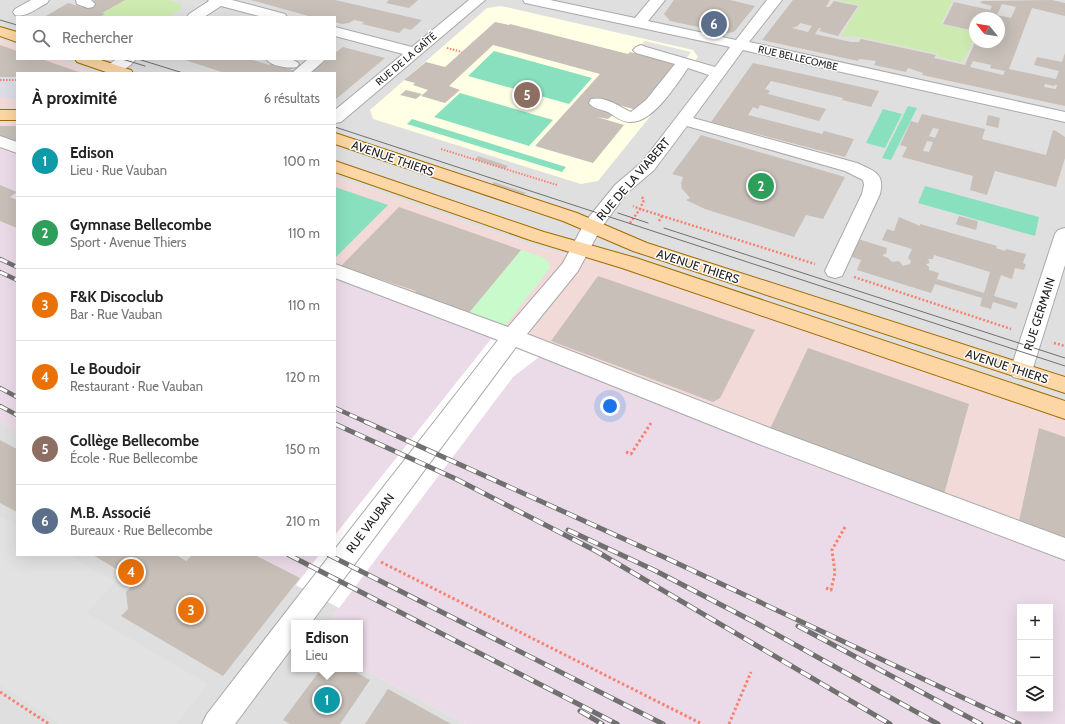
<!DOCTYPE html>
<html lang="fr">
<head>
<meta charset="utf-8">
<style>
	:root { --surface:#fff; --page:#f6f6f6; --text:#222; --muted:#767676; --line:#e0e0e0; --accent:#ea580c }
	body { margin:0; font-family:Cabin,sans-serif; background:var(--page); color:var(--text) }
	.controls { position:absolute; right:12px; bottom:12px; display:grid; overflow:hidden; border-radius:0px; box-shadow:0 4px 16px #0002 }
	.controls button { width:36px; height:36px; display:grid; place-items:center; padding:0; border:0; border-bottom:1px solid var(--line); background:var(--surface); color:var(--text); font:20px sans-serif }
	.compass { position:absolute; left:969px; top:12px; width:36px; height:36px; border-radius:50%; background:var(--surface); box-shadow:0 4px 16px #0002; rotate:300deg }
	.you { position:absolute; left:610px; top:406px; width:14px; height:14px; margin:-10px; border:3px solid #fff; border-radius:50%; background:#1a73e8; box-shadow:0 0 0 6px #1a73e833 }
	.badge { display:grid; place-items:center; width:26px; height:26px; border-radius:50%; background:var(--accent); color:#fff; font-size:13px; font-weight:700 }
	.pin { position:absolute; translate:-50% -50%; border:2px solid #fff; box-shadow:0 1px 4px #0006 }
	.popup { position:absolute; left:291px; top:620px; width:72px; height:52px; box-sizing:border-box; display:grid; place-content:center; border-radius:0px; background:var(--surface); filter:drop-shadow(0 1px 3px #0005); font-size:13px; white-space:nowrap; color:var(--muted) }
	.popup b { font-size:15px; color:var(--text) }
	.popup::after { content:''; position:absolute; left:50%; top:100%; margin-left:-8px; border:8px solid transparent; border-top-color:var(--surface) }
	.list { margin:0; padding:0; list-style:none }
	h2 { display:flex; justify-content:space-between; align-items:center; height:52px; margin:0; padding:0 16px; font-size:17px }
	h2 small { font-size:13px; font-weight:400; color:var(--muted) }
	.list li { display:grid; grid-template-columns:26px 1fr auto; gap:12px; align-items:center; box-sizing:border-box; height:72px; padding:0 16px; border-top:1px solid var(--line) }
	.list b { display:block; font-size:15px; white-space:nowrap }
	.list p { margin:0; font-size:13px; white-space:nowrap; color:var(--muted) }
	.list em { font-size:13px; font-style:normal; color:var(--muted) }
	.icon { flex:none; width:22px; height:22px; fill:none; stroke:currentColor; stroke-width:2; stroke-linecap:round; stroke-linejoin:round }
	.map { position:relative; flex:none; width:1065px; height:724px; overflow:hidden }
	.search { position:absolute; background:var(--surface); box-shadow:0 4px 16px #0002; left:16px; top:16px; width:320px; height:44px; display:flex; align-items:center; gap:10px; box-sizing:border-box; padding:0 14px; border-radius:0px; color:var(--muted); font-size:15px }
	.panel { position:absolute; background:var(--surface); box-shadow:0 4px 16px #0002; left:16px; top:72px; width:320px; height:484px; border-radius:0px }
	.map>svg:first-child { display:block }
	.residential { fill:#e0dfdf; fill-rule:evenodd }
	.commercial { fill:#f2dad9 }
	.industrial { fill:#ebdbe8; fill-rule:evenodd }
	.education { fill:#ffffe5 }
	.grass { fill:#cdebb0 }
	.park { fill:#c8facc }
	.pitch { fill:#88e0be }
	.parking { fill:#e2e2e2 }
	.plaza { fill:#dddde8 }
	.pier { fill:#fff }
	.building { fill:#c7bfb8; fill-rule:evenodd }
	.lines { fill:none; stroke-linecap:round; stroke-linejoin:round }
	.minor-casing { stroke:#a9a9a9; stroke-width:2 }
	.major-casing { stroke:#a06b00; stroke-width:2 }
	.path-far2 { stroke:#fa8072; stroke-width:2; stroke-dasharray:1.5 1.5; stroke-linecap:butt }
	.path-far1 { stroke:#fa8072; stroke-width:2.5; stroke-dasharray:2 2; stroke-linecap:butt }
	.path { stroke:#fa8072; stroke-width:3; stroke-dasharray:2.5 2.5; stroke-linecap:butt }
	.minor { fill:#fff; fill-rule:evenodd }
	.major { fill:#fcd6a4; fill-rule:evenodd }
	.tram { stroke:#707070; stroke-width:1 }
	.rail-far1-casing { stroke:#707070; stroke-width:4.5 }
	.rail-casing { stroke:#707070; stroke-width:5 }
	.rail-far1 { stroke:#fff; stroke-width:3; stroke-dasharray:8; stroke-linecap:butt }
	.rail { stroke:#fff; stroke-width:3.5; stroke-dasharray:11; stroke-linecap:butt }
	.labels { text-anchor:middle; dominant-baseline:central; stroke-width:3; stroke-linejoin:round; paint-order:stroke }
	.far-street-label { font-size:10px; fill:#222; stroke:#fff }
	.street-label { font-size:12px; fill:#222; stroke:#fff }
</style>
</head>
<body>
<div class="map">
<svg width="1065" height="724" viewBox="0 0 1065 724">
	<rect width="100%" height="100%" fill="#f2efe9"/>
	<!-- residential -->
	<path class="residential" d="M0,0H1065V419L603,262L539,248L335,177V73H91L76,65L58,59H335V17H17V46L0,40ZM975,18H999V42H975Z
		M0,422L17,431V555H256L344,601L328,623H294V669H360V667L465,724H0Z"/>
	<!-- commercial -->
	<path class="commercial" d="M0,40L17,46V59H58L76,65L91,73H17V155L0,149Z
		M335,177L539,248L603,262L1065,418V561L335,278Z"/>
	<!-- industrial -->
	<path class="industrial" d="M0,149L17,155V431L0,422Z
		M335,278L1065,561V724H465L360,667V623H328L344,601L256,555H335ZM1020,607H1050V709H1020Z"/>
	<!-- education -->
	<path class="education" d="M501,6L693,50L698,57L598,181L581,184L373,119L370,110L487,8Z"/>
	<!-- grass -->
	<path class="grass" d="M125,0H168L181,4V9L168,17H100L102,13Z
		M836,0H953L941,24L975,32V37L963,62L938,57L939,54L859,37L841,36L860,5Z"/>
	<!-- park -->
	<path class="park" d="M521,250L540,256L548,261L550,268L504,327L468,314Z"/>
	<!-- pitch -->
	<path class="pitch" d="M494,51L592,78L569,104L468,76Z
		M460,93L553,120L529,146L434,117Z
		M908,106L917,108L891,160L882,158Z
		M883,109L902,114L885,148L866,143Z
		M412,119L566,167L562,172L407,124Z
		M925,186L1039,217L1035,236L918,203Z
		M335,187L388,205L335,258Z"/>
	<!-- parking -->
	<path class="parking" d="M645,41L691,52L686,59L640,47Z
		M0,516L17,525V555H69L115,582L86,613L208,684L176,724H60L0,685Z"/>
	<!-- plaza -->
	<path class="plaza" d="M0,77H17V100L0,97Z"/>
	<!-- pier -->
	<path class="pier" d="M491,339L539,357L513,377L339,608L296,585L319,555H335V535Z"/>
	<!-- building -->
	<path class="building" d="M94,0H125L102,13L105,14L100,17H50L46,16L68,3L82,7Z
		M251,0H335L422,20L411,30L404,28L399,33L362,24L364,22L354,20L349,23L342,24L335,22V17H312Z
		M389,0H418L409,8L386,3Z
		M674,0H730L755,6L734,32L727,33L670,21L664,14Z
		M793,0H830L826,7H829L834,1L858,6L838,36L819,31L821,28H819L815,34L851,42H859L861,39L936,55L934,58L965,65L975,42H999V18H975V31L943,24L954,2L990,10L992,6L980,3L982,1L1052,0L1065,3V16L1032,8L1009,69L1056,79L1059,71L1034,65L1037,57L1062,62L1065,53V106L922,75L923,73L908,68L906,72L874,65L876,61L859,59L858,61L762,40ZM1002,4L1016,7L1011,18L997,15ZM800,23L812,26L808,32L792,28L798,26ZM973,61L991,65L990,68L1005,71L1003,75L970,67ZM1045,84L1054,86L1055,85H1057L1056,89L1044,87Z
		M495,22L509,25L510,24L628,54L630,52L674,64L637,110L600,100L593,107L610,112L613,115L608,119L597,117L624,125L593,163L535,146L600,74L493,45L449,86L460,90L445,103L421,96L428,90L413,85L415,83L404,80L426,62L445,67Z
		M0,45L17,51V59H41L82,73H17V77H0Z
		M343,47L385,58L335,100V73H310L328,59H335V53Z
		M182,59H250L269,65L271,63L295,71L293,72L295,73H225Z
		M753,63L879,91L871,107L842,100L843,98L771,81L765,89L770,91L768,94L826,109L819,121L760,105L758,109L753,107L748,115L822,134L824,131L854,139L845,157L711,122Z
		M406,90L422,94L416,99L400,95Z
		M922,114L985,129L982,139L1046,155L1053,130L1056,131L1065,137V158L1056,187L995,171L987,195L970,190L973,176L902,157L907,147L900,145L911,121L918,123ZM933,128L939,129L935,138L929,136ZM927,141L933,142L929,152L923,151Z
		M988,115L1000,118L998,128L986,125Z
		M0,126H17V142L0,135Z
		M701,135L845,177L823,219L806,215L794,237L705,209L686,200L690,198L682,189L681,184L683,177L672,174Z
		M478,156L508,166L505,169L475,159Z
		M494,182L526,193L522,196L490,186Z
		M0,185L17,192L10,197L17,200V228L0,221Z
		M399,207L521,250L468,314L414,293L416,291L341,266Z
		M959,216L977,221L978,222L976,230L958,225L956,224Z
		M899,217L920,226V224L997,246L996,248L1005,251L1006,249L1026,254L1023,263L1026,264L1024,270L1015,268L1012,279L1001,275L994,296L1018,303L1016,309L993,302L991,309L980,306L982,298L935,284L931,293L857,270L861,260L849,256L858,239L887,248L886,254H884L883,256L888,258L892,262L899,261L903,266L910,264L911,261L908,258L912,249L882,240L887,229L894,231ZM934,255L990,272L984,293L937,279L939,273L929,270V267L926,264L930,263L928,259H933Z
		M598,276L755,330L720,398L713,402L551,341Z
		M808,348L969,404L944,494L770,429Z
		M1039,428L1065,437V544L1018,526Z
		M0,440L17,449V512L0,503Z
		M93,555H179L178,556L186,561L192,555H255L300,578L223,676L121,616L128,609L126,592L136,581Z
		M321,669H350L370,680L340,724H290L283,720Z
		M388,689L451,724H365Z"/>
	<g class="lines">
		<defs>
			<path id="minor" d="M31,0H49L47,3C37,8 26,18 15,15L13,12L15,9Z
				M76,0H91L95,4L93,7L88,8L77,4Z
				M208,0H232L285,14L287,17H263L221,6L204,17H187L189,14L209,1Z
				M469,0H485L341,122L335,123V110L403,54L335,36V27L412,47Z
				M523,0H550L635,18L650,0H665L648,21L736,40L767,0H782L749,42L1065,112V122L743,50L693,118L857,163C874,171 885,173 880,194L842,276L835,278L828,276L825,271L862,194L864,185L863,180L845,171L687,126L654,170L627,193L601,228L578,271L527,334L767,427L1065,538V560L751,441L516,347L311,623H294V645L235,724H202L207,714L330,555H335V549L498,340L335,278V264L508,327L563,263L585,222L615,185L642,162L709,75L688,68C676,85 653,123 630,122C621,122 615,116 608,112C601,109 593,109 589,103L591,99C606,96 618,106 631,112L646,100L675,64L636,53L633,50L636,47L641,45L646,47L715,67L730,47L530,4L525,3Z
				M117,59H136C130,68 117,74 106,72L104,69L106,66Z
				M266,59C276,59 293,56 299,64L297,67C288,69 271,66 266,59Z
				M308,59H326L310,73H292Z
				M0,136L17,142V153L0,147Z
				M1065,228V265L1032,371L1029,377L1021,379L1013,377L1010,371L1055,234L1058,230Z"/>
			<path id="major" d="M0,27L17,32V42L0,36Z
				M75,59H98L131,70L133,73H109L77,62Z
				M0,110H17V120H0Z
				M335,133L577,213L647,243L1065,377V393L633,251L563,221L335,144Z
				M335,161L544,232L636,258L1065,401V419L622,268L530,240L335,172Z"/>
		</defs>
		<!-- minor casing -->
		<use href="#minor" class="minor-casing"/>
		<!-- major casing -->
		<use href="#major" class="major-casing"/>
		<!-- path-far2 -->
		<path class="path-far2" d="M447,48L462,52
			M0,80H17
			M441,149L557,185"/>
		<!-- path-far1 -->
		<path class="path-far1" d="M642,197L644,200L640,209L815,264
			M659,221L662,216
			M630,223L640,209L633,206
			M854,277L1011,329
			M1054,343L1065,346"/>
		<!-- path -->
		<path class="path" d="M626,452L631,454L651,423
			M381,562L702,724
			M826,588L831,590L835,573L832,550L845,527
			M0,692L49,724
			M729,724L751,672"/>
		<!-- minor -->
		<use href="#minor" class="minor"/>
		<!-- major -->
		<use href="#major" class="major"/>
		<!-- tram -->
		<path class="tram" d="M0,20L17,25
			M122,59L145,66
			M138,59L183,73
			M335,127L1065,366
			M618,213L648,223
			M664,228L1065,358"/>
		<defs>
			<path id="rail-far1" d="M0,259L17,267
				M0,272L17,280
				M0,388L17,397
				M0,406L17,415
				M335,408L368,423"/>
			<path id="rail" d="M366,422L666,558L1019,724
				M335,424L456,479L596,551L890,724
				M568,530L656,571L756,623L938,724
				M289,555L617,724
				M329,555L663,724
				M798,626L981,724
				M580,711L602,724"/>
		</defs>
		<!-- rail-far1 casing -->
		<use href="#rail-far1" class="rail-far1-casing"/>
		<!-- rail casing -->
		<use href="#rail" class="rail-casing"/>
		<!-- rail-far1 -->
		<use href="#rail-far1" class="rail-far1"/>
		<!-- rail -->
		<use href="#rail" class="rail"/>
	</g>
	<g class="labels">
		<!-- far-street labels -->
		<g class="far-street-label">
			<text transform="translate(798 58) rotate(13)">RUE BELLECOMBE</text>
			<text transform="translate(406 59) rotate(-40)">RUE DE LA GAÎTÉ</text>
		</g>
		<!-- street labels -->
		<g class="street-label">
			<text transform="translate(393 158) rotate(19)">AVENUE THIERS</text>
			<text transform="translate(633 179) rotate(-49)">RUE DE LA VIABERT</text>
			<text transform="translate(698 266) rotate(18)">AVENUE THIERS</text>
			<text transform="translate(1039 314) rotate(-72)">RUE GERMAIN</text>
			<text transform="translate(1007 366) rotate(18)">AVENUE THIERS</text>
			<text transform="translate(370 523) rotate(-53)">RUE VAUBAN</text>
		</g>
	</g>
</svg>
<div class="controls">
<button>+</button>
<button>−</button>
<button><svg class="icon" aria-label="layers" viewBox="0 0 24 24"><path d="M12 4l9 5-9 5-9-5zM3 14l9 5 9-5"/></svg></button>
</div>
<svg class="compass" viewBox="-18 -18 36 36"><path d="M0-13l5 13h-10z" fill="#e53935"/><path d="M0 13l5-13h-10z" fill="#767676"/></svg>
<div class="you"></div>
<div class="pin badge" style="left:327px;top:700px;background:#0f9aa8">1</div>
<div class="popup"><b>Edison</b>Lieu</div>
<div class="pin badge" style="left:761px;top:186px;background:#2e9e5b">2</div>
<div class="pin badge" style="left:191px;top:610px;background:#e8710a">3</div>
<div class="pin badge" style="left:131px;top:572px;background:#e8710a">4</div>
<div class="pin badge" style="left:527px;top:95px;background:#8d6e63">5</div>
<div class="pin badge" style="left:714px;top:24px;background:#5c6f8a">6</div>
<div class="search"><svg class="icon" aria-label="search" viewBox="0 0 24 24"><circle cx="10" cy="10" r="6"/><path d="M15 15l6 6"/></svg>Rechercher</div>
<section class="panel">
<h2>À proximité<small>6 résultats</small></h2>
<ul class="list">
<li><span class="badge" style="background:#0f9aa8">1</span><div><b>Edison</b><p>Lieu · Rue Vauban</p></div><em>100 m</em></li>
<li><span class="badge" style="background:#2e9e5b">2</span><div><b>Gymnase Bellecombe</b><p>Sport · Avenue Thiers</p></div><em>110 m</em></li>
<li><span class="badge" style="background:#e8710a">3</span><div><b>F&amp;K Discoclub</b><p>Bar · Rue Vauban</p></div><em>110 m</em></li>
<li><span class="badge" style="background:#e8710a">4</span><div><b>Le Boudoir</b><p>Restaurant · Rue Vauban</p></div><em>120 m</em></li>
<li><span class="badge" style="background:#8d6e63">5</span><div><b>Collège Bellecombe</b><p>École · Rue Bellecombe</p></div><em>150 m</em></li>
<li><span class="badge" style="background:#5c6f8a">6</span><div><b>M.B. Associé</b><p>Bureaux · Rue Bellecombe</p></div><em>210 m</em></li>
</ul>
</section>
</div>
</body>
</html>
